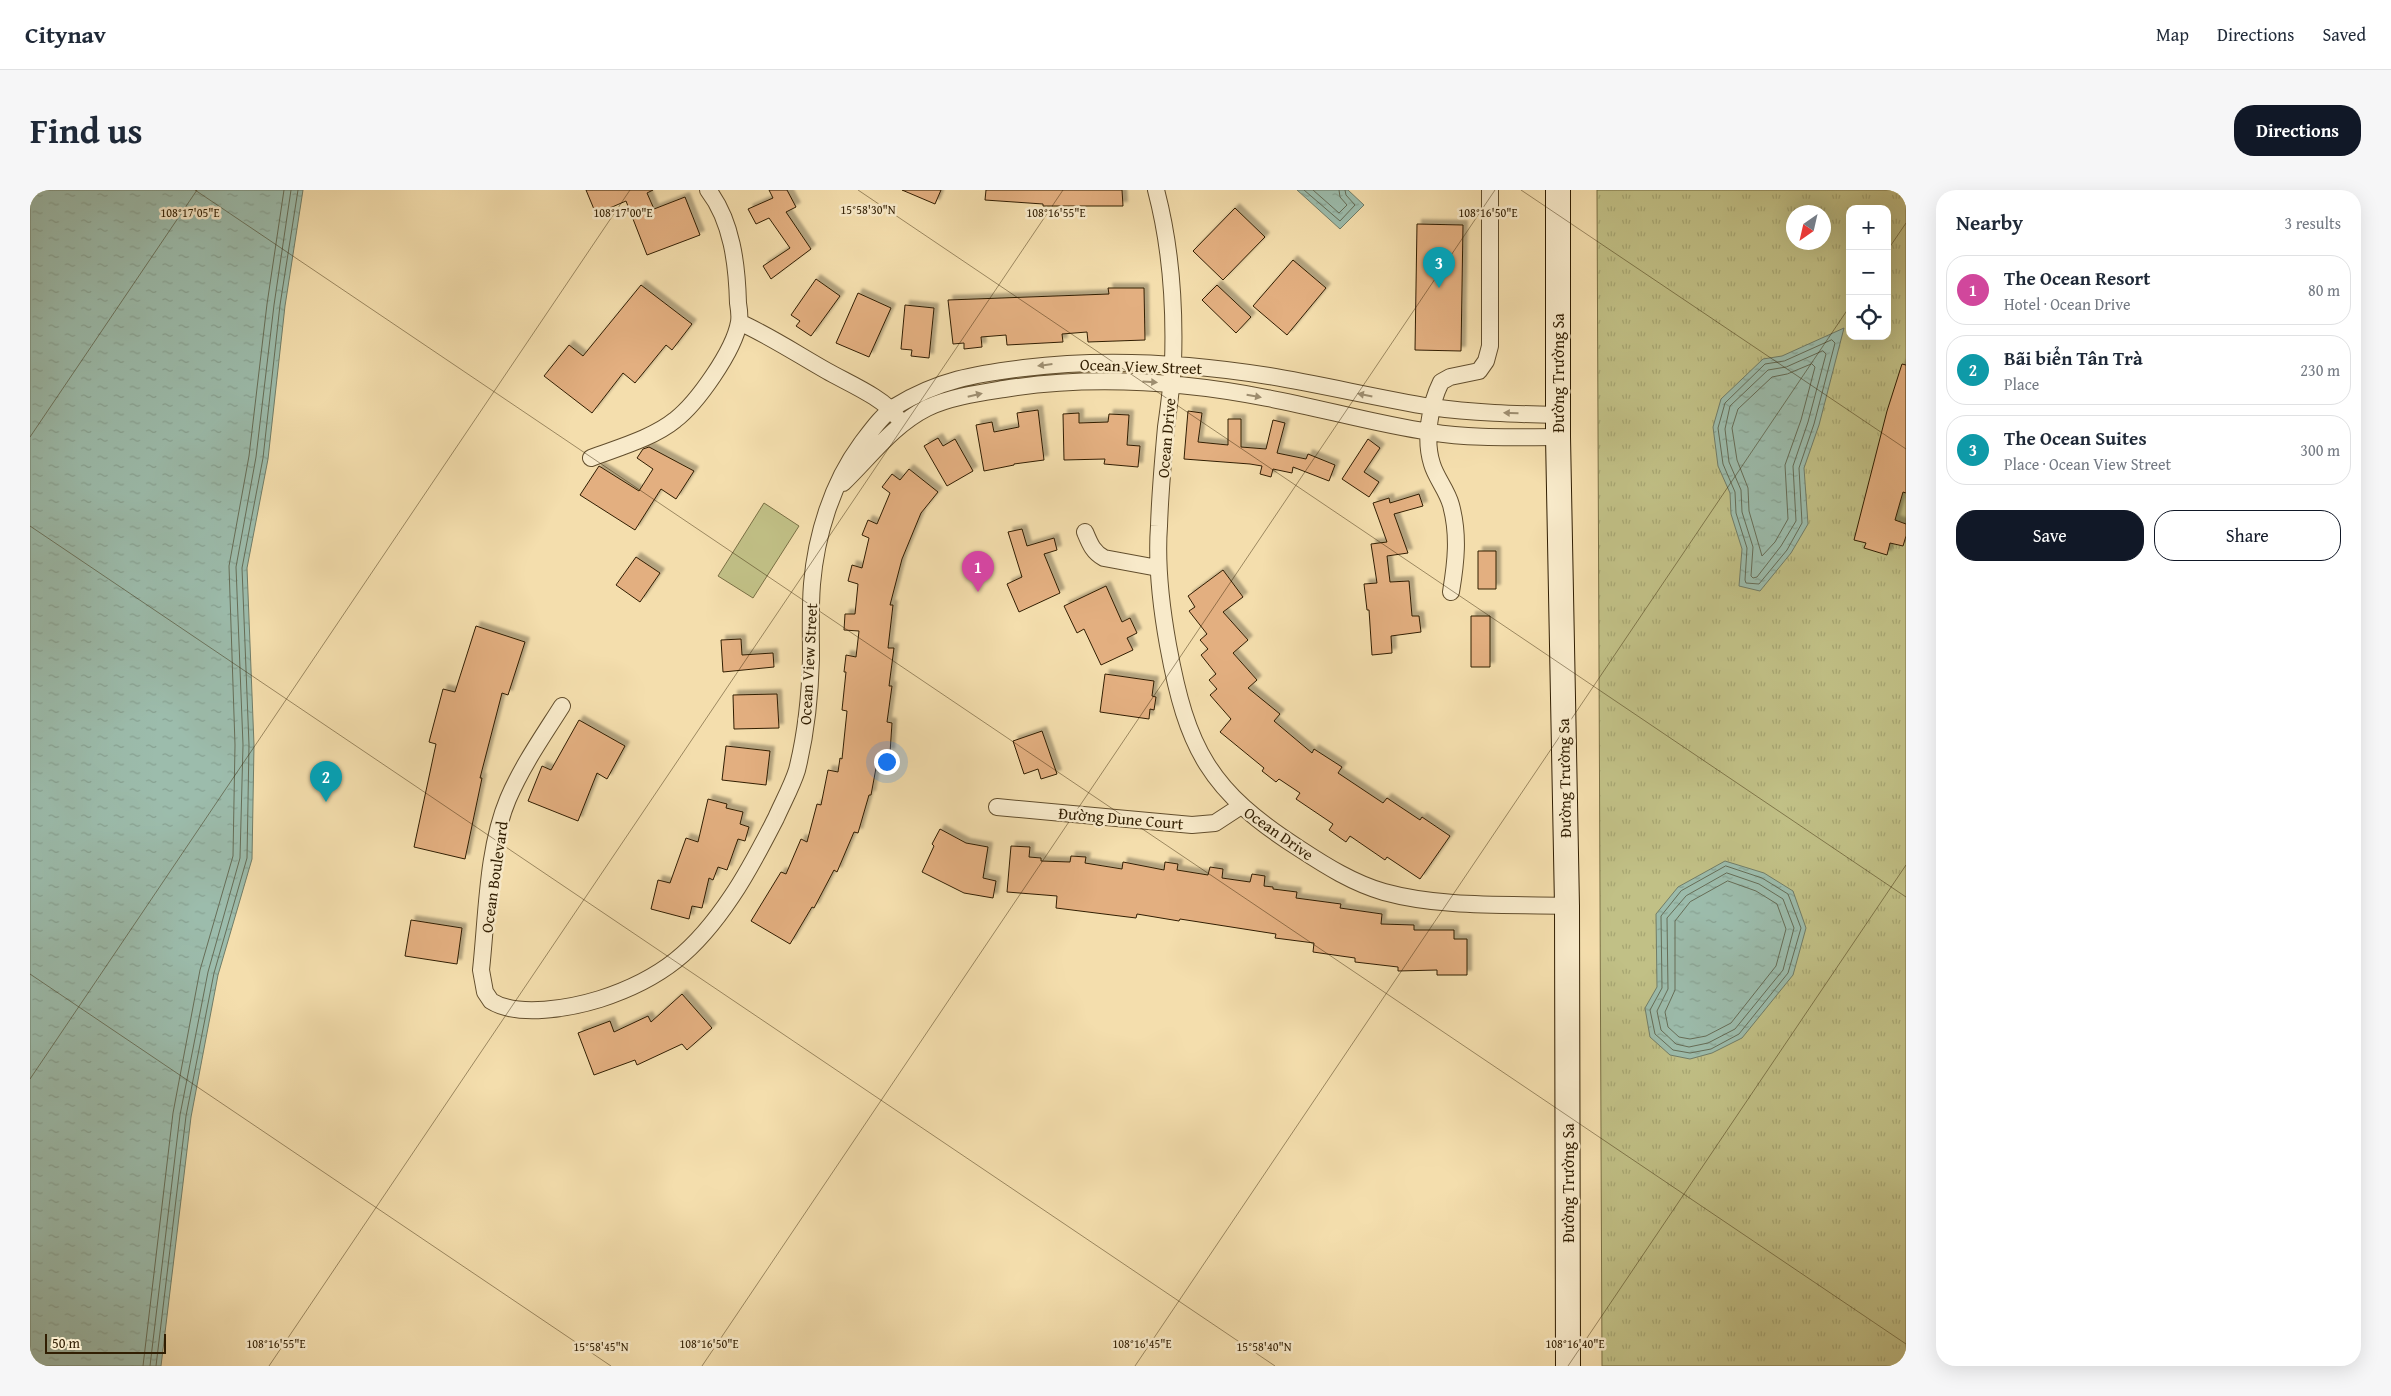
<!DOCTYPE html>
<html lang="en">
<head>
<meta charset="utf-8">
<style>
	:root { --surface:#fff; --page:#f6f6f7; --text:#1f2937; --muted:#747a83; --line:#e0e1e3; --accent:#111827 }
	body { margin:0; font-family:"Gentium Book Plus",serif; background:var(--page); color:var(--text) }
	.controls { position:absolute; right:15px; top:15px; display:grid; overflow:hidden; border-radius:10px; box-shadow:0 5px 20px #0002 }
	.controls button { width:45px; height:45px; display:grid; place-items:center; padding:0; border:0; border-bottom:1px solid var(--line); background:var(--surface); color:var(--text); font:25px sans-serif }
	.compass { position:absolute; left:1756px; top:15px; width:45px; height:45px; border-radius:50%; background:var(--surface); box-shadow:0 5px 20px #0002; rotate:214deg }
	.scale { position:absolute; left:15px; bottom:12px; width:121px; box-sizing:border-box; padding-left:5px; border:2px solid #311e02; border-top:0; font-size:14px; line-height:18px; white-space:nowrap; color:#311e02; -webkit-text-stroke:4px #f8eaca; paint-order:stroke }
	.you { position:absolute; left:856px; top:571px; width:18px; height:18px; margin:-12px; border:4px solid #fff; border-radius:50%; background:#1a73e8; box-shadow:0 0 0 8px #1a73e833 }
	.badge { display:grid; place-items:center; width:32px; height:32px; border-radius:50%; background:var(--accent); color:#fff; font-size:16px; font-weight:700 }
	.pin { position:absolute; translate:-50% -41px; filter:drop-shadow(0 1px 2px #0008) }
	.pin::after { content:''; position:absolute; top:26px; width:18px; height:15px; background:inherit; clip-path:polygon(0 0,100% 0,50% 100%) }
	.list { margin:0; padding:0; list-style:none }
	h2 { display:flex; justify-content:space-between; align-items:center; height:65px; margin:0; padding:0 20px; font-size:21px }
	h2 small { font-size:16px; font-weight:400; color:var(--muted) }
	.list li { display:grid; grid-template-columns:32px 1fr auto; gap:15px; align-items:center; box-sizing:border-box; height:70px; margin:0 10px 10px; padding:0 10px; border:1px solid var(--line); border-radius:20px }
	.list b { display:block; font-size:19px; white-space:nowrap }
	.list p { margin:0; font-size:16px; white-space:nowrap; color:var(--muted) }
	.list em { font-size:16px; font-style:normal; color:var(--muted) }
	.actions { display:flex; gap:10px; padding:15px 20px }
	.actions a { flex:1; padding:11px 0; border:1px solid var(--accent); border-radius:20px; text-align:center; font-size:18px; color:var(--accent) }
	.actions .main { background:var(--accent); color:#fff }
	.icon { flex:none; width:28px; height:28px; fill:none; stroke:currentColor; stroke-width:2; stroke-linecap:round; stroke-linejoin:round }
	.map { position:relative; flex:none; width:1876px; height:1176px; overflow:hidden; border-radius:20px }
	header { display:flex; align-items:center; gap:30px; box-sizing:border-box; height:70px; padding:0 25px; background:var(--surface); border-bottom:1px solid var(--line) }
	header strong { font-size:24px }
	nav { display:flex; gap:28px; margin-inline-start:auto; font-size:18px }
	.intro { display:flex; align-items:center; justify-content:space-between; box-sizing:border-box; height:120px; padding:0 30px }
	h1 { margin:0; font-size:35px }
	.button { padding:12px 22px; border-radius:20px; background:var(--accent); color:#fff; font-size:18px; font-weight:700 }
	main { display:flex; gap:30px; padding:0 30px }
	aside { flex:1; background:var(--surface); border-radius:20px; box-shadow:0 5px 20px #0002 }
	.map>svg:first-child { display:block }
	.grass { fill:url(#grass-tufts); stroke:#796f44; fill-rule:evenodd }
	.pitch { fill:#c1c086; stroke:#796f44 }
	.water { fill:url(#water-ripples); stroke:#717d68 }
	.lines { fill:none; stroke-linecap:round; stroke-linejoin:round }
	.shore { stroke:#666d57; stroke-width:1 }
	.building { fill:#e3af80; stroke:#311e02; filter:url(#shadow) }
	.street-casing { stroke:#624e2d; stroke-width:18 }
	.secondary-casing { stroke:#311e02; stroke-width:26 }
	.street { stroke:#f8eaca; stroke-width:16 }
	.secondary { stroke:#f8eaca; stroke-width:24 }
	.oneway { fill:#9e8e70 }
	.ticks { fill:none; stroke:#311e02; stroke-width:1; stroke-opacity:0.45 }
	.labels { text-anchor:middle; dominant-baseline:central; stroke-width:5; stroke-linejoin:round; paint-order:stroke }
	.street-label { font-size:16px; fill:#311e02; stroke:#f8eaca }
	.ticks-label { font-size:12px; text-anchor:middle; fill:#311e02; stroke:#f8eaca; stroke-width:5; stroke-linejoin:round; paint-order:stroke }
</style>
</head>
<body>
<header>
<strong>Citynav</strong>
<nav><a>Map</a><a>Directions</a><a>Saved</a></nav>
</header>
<div class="intro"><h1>Find us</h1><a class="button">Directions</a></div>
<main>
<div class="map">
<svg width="1876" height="1176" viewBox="0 0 1876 1176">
	<defs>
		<pattern id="grass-tufts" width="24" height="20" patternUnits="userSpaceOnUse" patternTransform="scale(1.25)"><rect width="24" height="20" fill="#c1c086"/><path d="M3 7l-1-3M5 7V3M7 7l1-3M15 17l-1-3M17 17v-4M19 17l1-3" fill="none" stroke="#a6a572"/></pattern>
		<pattern id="water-ripples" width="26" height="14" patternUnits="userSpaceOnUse" patternTransform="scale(1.25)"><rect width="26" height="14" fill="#9cbcac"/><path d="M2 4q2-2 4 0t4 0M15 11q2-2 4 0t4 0" fill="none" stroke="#87a192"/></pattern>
		<filter id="shadow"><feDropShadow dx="4.5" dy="-4.5" stdDeviation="1" flood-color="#0004"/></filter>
	</defs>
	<rect width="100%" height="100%" fill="#f4dead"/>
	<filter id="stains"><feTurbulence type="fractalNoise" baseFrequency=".004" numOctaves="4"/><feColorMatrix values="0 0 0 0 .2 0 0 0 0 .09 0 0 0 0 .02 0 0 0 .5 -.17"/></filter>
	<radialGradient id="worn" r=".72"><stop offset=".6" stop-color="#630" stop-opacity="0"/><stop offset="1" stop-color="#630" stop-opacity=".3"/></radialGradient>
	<!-- grass -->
	<path class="grass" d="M1567,0H1876V1176H1572ZM1820,19H1857V146H1820ZM1764,22H1794V52H1764Z"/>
	<!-- pitch -->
	<path class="pitch" d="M734,313L769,336L723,408L688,386Z"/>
	<!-- water -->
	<path class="water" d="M0,0H273L255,116L238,269L217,378L224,555L222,669L188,785L161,927L131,1176H0Z
		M1267,0H1318L1334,15L1310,39Z
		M1814,138L1789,235L1774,278L1778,334L1761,363L1730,401L1709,396L1712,359L1701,324L1700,303L1688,276L1683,237L1691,209L1733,169L1752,166Z
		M1695,671L1734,683L1763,701L1776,738L1763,785L1712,848L1682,863L1660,869L1640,865L1620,847L1615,818L1627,797L1626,724L1648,697Z"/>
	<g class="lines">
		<!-- shore -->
		<path class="shore" d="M1274,0L1310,31L1325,15L1316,5L1315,0
			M1283,0L1309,23L1317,15L1310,7L1309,0
			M1802,150L1805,153L1784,234L1769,278L1772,333L1757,360L1729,394L1716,393L1715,390L1717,358L1706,323L1705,302L1693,274L1688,238L1695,213L1735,174L1754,171Z
			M1793,161L1796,164L1778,232L1763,276L1766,331L1751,356L1727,387L1723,388L1721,386L1723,357L1712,322L1711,300L1699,272L1695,239L1700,216L1738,180L1756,177Z
			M1782,174L1785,177L1771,230L1755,275L1758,329L1745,352L1732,366L1719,321L1718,298L1707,270L1702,238L1708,219L1742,187L1757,184Z
			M1696,676L1732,688L1758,704L1771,738L1758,783L1709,844L1681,859L1660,863L1643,860L1625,844L1620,820L1632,798L1631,726L1651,701Z
			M1697,683L1729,694L1753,709L1764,738L1753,780L1705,839L1678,853L1659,857L1646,854L1631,840L1627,821L1638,799L1637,728L1656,706Z
			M1698,691L1726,701L1747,714L1756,739L1746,776L1701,833L1676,846L1660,849L1649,847L1638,837L1635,822L1645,800V731L1660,712Z
			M113,1176L143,923L170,780L203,666L205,555L199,376L219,266L237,114L254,0
			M120,1176L150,925L178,782L210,668L213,555L206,377L226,267L244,115L261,0
			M126,1176L156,926L184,783L217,668L219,555L212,378L233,268L250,115L268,0"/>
	</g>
	<!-- building -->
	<path class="building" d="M556,0H623L617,3L624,19L655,7L670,45L617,65L596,11L566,24Z
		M739,0H757L766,17L756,22L781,59L741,89L733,76L760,58L739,28L726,34L718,19L743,8Z
		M872,0H911L905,14Z
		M956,0H1092L1093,16H1013V14L955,10Z
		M1205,18L1235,47L1193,90L1163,61Z
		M1387,34L1433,35L1431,161L1385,160Z
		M1263,70L1296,98L1257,145L1223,116Z
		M786,89L810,106L781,146L766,136L770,131L761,125Z
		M611,95L662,134L642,160L636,155L605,193L593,183L562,223L514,186L539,155L553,166Z
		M1187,95L1221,127L1206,143L1172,110Z
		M1078,98H1114L1115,150L1058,152L1057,142L1032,144L1033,152L977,155L976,145L951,147L952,157L934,159V153L923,154L918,110L1079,104Z
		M828,103L861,118L839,167L806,153Z
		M875,115L904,118L899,168L881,166L882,160L871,159Z
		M1872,174L1876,175V303L1873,302L1865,330L1876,334V346L1873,356L1860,353L1857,365L1834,358L1836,353L1824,350L1857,221Z
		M1008,220L1014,270L984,274V275L954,281L946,235L962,232L964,242L989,237L987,223Z
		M1158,221L1172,223L1168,252L1198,255V229H1211V257L1236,259L1243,230L1255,233L1247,263L1276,269L1278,264L1305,275L1299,291L1263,277L1262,283L1243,279L1241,287L1230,284L1232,276L1220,274L1154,269Z
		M1049,223V233L1078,232L1079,224L1099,225L1097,255L1110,256L1108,277L1074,274L1075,269L1034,270L1033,224Z
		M908,248L913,256L925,249L943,281L917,296L894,256Z
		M1338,249L1350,258L1334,282L1349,292L1339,307L1312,289Z
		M619,257L664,281L646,309L631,299L605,340L550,305L569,276L609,301L623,279L607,268L613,259Z
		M879,279L908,302L891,323L872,369L860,415H863L858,458H864L859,496H862L857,532L862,533L860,563L849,562L841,605H839L828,643L824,642L807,682L804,680L784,718L782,717L760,754L721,731L751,682L756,684L771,649L777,652L787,614L791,615L798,580L808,582L810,568L812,569L817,521L812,520L816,482H814L816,465L826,467L829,441L814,440L815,424H825L828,394L818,391L822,375L832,378L839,348L832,345L838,330L847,334L860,303L852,297L862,284L870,290Z
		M1389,304L1393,316L1364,324L1378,363L1357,366L1360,392L1379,391L1382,426H1389L1391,442L1361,446L1362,463L1342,465L1339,420H1337L1334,394L1347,393L1341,354L1357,352L1343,313L1359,308L1360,313Z
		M992,339L997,356L1024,348L1027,360L1014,364L1030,403L989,422L977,394L992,387L978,342Z
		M1448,361H1466V399H1448Z
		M606,367L630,383L610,412L586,395Z
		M1193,380L1213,407L1193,422L1218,450L1203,463L1227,490L1218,498L1250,524L1244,531L1282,563L1284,559L1312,577L1308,583L1353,613L1357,608L1390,630L1392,627L1420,646L1390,689L1357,667L1355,670L1320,646L1316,652L1299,640L1303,634L1266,609L1270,603L1249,589L1246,592L1232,581L1234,578L1190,542L1201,529L1180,505L1187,499L1179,490L1186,484L1171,465L1178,459L1170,450L1177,444L1159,421L1165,417L1158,406Z
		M1076,396L1092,432L1100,428L1107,443L1097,448L1103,460L1071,475L1054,439L1047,443L1034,416Z
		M1441,426H1460V477H1441Z
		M446,436L495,452L478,505L472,503L450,588H452L435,669L384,657L406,554L399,552L413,499L425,502Z
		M711,449L712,465L743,463L744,477L693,482L691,450Z
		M1075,484L1124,491L1122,506L1126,507L1124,520L1120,519L1119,529L1070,522Z
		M747,504L749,538L704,539L703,505Z
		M549,530L595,556L577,589L567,583L548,631L498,611L512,576L521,580Z
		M1012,541L1027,584L1011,589L1008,579L994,584L983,551Z
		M696,556L740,561L736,595L692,590Z
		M678,609L697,614L696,618L713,622L710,634L719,637L715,651L708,649L697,680L688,677L683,690L679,688L672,718L662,716L659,729L621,719L628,690L640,693L656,648L668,652Z
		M910,639L936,653L958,657L953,688L966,691L963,708L934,703L892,682L904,656L902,654Z
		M981,656L1000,657L999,667L1011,668V671L1040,672L1041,666L1056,667L1055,673L1092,679L1093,672L1134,680L1135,672L1148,674L1147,680L1178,685L1180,677L1193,679L1192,688L1220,692L1222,684L1235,686L1234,696L1243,697V699L1267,702L1266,708L1311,714L1310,718L1352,724L1351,734L1384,735V740H1424V749H1437V785H1407V780L1368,781V777L1325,772V768L1283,762L1284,753L1245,748L1246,744L1150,729L1149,731L1107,724L1106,728L1026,718L1027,706L977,702Z
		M381,730L432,738L427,774L375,766Z
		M652,804L682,838L657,860L652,854L607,875L605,870L564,885L548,843L580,831L584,842L618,826L621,832Z"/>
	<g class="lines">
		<defs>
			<path id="street" d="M1126,0C1141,57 1145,114 1143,173C1142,194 1139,216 1136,237C1133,270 1130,303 1129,336C1126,376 1131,416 1138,455C1157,559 1179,601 1270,659C1296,676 1323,693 1354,702C1412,718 1477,714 1537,716
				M709,132C740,146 767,164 797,181C818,193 854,208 867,227
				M561,268C587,258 623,248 645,230C667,213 704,161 709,132C710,126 709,119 708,113C707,75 702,31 678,0
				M813,293C840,267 863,235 897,218C920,207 949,203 974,199C1062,185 1150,191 1237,208C1291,218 1345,234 1400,242C1442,249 1485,247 1528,247
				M1055,342C1060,354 1063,362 1074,368L1128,378
				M1421,402C1426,372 1429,345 1421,315C1417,300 1406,288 1402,274C1394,249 1400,214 1411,192L1420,187L1449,181L1456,171L1460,156V0
				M532,516C513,546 492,576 478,609C457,659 457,725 451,780L455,802L461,811C488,828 541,818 570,809C632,789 666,760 702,706C719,681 732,655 746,628C753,612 762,596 767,580C776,544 780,505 781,469C781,444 780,419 782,394C786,346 802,293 831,254C841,241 852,225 866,216C909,190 945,184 994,178C1075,168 1158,173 1239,186C1293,195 1347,208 1401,217C1443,223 1485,224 1528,225
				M967,617L1162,635L1185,633L1211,616"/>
			<path id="secondary" d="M1528,0V247L1537,716L1538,1176"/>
		</defs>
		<!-- street casing -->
		<use href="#street" class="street-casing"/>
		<!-- secondary casing -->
		<use href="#secondary" class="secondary-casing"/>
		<!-- street -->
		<use href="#street" class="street"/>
		<!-- secondary -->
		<use href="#secondary" class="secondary"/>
	</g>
	<!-- one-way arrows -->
	<defs><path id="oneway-solid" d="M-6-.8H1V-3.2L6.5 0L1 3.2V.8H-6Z" transform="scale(1.25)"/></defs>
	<g class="oneway">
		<use href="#oneway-solid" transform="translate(1015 175) rotate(173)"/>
		<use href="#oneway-solid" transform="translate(1120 192) rotate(3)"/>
		<use href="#oneway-solid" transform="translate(945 205) rotate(-13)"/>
		<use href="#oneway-solid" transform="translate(1335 205) rotate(-169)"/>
		<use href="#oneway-solid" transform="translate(1224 206) rotate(10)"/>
		<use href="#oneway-solid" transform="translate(1481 223) rotate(-178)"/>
	</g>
	<!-- ticks -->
	<path class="ticks" d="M165,0L1876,1154M828,0L1876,707M1491,0L1876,259M1857,61L1876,33M0,247L167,0M0,336L1245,1176M0,784L581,1176M0,889L600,0M239,1176L1033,0M672,1176L1465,0M1105,1176L1820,116M1538,1176L1876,675"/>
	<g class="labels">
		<!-- street labels -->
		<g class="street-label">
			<text transform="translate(1111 176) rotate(2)">Ocean View Street</text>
			<text transform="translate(1528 183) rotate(-90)">Đường Trường Sa</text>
			<text transform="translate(1136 248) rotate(-85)">Ocean Drive</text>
			<text transform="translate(778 474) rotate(-87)">Ocean View Street</text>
			<text transform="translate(1534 588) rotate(-91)">Đường Trường Sa</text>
			<text transform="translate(1091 628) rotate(5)">Đường Dune Court</text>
			<text transform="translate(1249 643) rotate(35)">Ocean Drive</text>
			<text transform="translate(464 687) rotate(-82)">Ocean Boulevard</text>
			<text transform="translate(1538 993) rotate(-90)">Đường Trường Sa</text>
		</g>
	</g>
	<g class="ticks-label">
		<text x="838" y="24">15°58'30"N</text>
		<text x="160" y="27">108°17'05"E</text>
		<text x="593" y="27">108°17'00"E</text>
		<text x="1026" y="27">108°16'55"E</text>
		<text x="1458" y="27">108°16'50"E</text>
		<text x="246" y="1158">108°16'55"E</text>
		<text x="679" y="1158">108°16'50"E</text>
		<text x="1112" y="1158">108°16'45"E</text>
		<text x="1545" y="1158">108°16'40"E</text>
		<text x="571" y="1161">15°58'45"N</text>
		<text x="1234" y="1161">15°58'40"N</text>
	</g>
	<rect width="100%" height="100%" filter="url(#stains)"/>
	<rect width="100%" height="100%" fill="url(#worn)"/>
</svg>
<div class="controls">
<button>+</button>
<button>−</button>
<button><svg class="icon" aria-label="locate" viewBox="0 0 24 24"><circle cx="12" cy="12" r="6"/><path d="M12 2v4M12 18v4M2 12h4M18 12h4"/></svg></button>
</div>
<svg class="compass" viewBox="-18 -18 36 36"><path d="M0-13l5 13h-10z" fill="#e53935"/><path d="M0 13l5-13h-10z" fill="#747a83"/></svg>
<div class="scale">50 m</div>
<div class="you"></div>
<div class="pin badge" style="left:948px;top:402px;background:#d1479c">1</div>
<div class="pin badge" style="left:296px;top:612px;background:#0f9aa8">2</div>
<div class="pin badge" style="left:1409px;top:98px;background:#0f9aa8">3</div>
</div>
<aside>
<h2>Nearby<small>3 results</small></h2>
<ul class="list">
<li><span class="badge" style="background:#d1479c">1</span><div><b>The Ocean Resort</b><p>Hotel · Ocean Drive</p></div><em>80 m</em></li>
<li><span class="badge" style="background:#0f9aa8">2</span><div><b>Bãi biển Tân Trà</b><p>Place</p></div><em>230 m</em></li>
<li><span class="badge" style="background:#0f9aa8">3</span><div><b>The Ocean Suites</b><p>Place · Ocean View Street</p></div><em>300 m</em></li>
</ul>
<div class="actions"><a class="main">Save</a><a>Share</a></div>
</aside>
</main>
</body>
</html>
